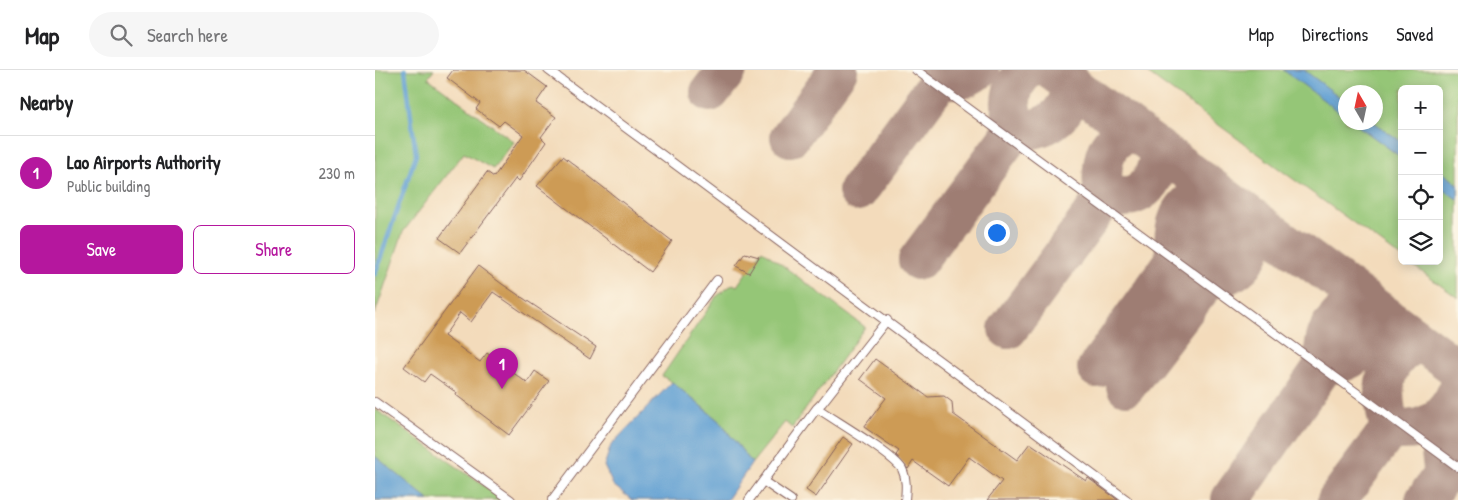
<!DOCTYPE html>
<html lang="en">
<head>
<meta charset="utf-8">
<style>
	:root { --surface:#fff; --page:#f6f6f6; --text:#202124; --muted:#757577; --line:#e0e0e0; --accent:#b5179e }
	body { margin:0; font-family:"Patrick Hand",sans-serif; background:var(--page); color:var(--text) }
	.controls { position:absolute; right:15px; top:15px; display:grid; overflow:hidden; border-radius:8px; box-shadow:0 2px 12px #0003 }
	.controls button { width:45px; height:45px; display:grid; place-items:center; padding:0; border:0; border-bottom:1px solid var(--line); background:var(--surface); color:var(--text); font:25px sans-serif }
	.compass { position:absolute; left:963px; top:15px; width:45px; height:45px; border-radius:50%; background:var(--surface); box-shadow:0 2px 12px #0003; rotate:351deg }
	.you { position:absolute; left:621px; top:162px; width:18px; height:18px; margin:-12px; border:4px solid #fff; border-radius:50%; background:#1a73e8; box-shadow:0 0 0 8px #1a73e833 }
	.badge { display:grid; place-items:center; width:32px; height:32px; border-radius:50%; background:var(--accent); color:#fff; font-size:16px; font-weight:700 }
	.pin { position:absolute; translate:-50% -41px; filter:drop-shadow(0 1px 2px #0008) }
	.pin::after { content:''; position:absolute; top:26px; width:18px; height:15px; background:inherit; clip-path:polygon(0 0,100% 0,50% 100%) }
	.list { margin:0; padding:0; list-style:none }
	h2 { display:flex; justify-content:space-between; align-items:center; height:65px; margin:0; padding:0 20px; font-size:21px }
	h2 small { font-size:16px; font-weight:400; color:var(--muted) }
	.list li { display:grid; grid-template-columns:32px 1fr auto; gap:15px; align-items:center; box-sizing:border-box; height:75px; padding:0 20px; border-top:1px solid var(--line) }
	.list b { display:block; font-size:19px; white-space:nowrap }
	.list p { margin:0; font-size:16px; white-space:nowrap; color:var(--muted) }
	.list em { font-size:16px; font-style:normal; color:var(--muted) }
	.actions { display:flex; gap:10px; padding:15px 20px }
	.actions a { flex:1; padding:11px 0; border:1px solid var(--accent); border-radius:8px; text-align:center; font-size:18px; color:var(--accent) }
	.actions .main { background:var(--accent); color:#fff }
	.icon { flex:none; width:28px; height:28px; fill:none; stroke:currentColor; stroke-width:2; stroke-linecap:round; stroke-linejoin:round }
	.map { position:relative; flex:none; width:1083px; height:430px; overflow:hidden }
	header { display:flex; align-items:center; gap:30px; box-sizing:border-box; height:70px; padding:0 25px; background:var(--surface); border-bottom:1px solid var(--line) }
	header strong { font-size:24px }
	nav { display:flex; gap:28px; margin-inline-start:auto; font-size:18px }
	.search { width:350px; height:45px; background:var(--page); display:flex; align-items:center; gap:12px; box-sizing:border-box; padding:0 18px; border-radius:28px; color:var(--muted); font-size:19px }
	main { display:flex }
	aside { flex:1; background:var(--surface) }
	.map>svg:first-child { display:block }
	.green { fill:#95c677; stroke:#707251; fill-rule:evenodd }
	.water { fill:#62a0d3; stroke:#56607f }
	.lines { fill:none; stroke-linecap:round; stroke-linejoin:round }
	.stream { stroke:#62a0d3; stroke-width:4.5 }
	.taxiway { stroke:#9e7d73; stroke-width:40 }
	.building { fill:#cd9b55 }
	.lane-casing { stroke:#85615d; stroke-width:10 }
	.lane { stroke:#fff; stroke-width:8 }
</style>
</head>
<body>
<header>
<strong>Map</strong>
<div class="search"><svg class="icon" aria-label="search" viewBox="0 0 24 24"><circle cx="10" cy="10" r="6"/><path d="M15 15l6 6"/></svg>Search here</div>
<nav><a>Map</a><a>Directions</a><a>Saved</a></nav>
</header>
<main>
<aside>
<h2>Nearby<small></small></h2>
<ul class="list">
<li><span class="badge">1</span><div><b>Lao Airports Authority</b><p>Public building</p></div><em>230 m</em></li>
</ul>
<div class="actions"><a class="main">Save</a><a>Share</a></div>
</aside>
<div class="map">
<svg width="1083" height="430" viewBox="0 0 1083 430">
	<rect width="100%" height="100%" fill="#fcf5e5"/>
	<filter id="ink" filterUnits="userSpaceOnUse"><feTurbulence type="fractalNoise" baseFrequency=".02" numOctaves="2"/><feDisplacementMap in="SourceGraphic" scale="10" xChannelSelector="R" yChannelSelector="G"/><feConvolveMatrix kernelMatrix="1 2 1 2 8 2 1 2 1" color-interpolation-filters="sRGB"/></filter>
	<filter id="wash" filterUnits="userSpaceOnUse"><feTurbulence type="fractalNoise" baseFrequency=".0096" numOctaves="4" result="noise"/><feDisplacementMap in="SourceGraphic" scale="20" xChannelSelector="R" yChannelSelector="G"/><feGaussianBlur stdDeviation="1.12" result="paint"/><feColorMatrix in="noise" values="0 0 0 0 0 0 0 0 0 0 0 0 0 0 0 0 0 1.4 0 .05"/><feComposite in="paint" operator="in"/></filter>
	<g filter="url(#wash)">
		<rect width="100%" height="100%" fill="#f3dbbb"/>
		<!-- green -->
		<path class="green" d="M0,0H59L53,8L139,72L118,99L89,83L28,162L0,244Z
			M768,0H1077L1083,4V228L1032,191H1064V19H1027V188ZM971,22H1001V52H971Z
			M387,180L490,257L417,358L410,352L377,393L344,351L297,312L287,306L342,226L358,214L362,216Z
			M0,339L129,430H0Z"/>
		<!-- water -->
		<path class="water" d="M908,0H929L970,31V46Z
			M979,53H1000L1027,72V88Z
			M1064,100L1083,114V130L1064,116Z
			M297,312L344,351L377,393L352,430H257L238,415L229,396L236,375Z
			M0,386L54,430H0Z"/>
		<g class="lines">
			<!-- stream -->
			<path class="stream" d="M0,204L41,85L30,0"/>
			<!-- taxiway -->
			<path class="taxiway" d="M564,0L565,10L590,8L604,0
				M676,0L1083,299
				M335,22L352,0
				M637,63C635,39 632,16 652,0
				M415,67L463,0
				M483,121L565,10
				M729,129C725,100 725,67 760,62
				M801,189C797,168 799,145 817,131C823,126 832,123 838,119
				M543,190L637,63C670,59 691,51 698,15
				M633,259L729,129C767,128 779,119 785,81
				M950,294C945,258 962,249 985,227
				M722,298L801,189C830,180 853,162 851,129
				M751,316L832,210C868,205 878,186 884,153
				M1015,359C1005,323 1004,287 1046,272
				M1069,403C1065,380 1061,357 1075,337
				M856,429L950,294C981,296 999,270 1004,241
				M962,430L1015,359C1048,364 1071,350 1083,320
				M1050,430L1069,403H1083"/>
		</g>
		<g id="blocks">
			<!-- building -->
			<path class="building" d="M78,0H149L172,17L161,33L181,47L166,67L171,72L144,111L141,108L85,183L64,168L112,102L119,107L148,65L129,51L124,56L101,39L105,33L72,8Z
				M188,86L297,171L275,202L162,116Z
				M370,183L384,187L374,203L361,196Z
				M103,196L127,214L221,277L215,289L118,222L96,252L85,243L69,266L105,292L112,283L152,313L160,301L174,311L134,365L81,325L82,323L55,304L49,312L29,297Z
				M500,289L553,327L569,326L577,332L578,344L642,390L655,373L711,411L713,408L743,430H612L627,411L594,387L573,416L538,391L533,399L521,385L524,381L489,357L511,328L485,309Z
				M468,367L478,374L441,427L431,420Z"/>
		</g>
	</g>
	<g filter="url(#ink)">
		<use href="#blocks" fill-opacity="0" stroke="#85615d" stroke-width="1"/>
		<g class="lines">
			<defs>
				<path id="lane" d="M173,0L752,430
					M541,0L1083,397
					M0,332L136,430
					M442,338L447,333L512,250
					M388,411L416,430
					M177,430L342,210
					M374,430L442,338C459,350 518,384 527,399C532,409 531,419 530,430"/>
			</defs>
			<!-- lane casing -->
			<use href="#lane" class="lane-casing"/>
			<!-- lane -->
			<use href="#lane" class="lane"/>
		</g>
	</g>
</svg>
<div class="controls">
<button>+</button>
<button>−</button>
<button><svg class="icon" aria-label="locate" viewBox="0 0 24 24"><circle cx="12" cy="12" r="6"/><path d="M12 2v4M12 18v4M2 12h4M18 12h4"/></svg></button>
<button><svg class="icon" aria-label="layers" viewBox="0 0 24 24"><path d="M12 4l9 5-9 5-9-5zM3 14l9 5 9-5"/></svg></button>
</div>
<svg class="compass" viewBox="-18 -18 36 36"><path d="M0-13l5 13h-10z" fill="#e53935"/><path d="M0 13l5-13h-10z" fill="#757577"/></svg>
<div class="you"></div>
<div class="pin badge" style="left:127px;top:319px">1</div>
</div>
</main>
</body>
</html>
